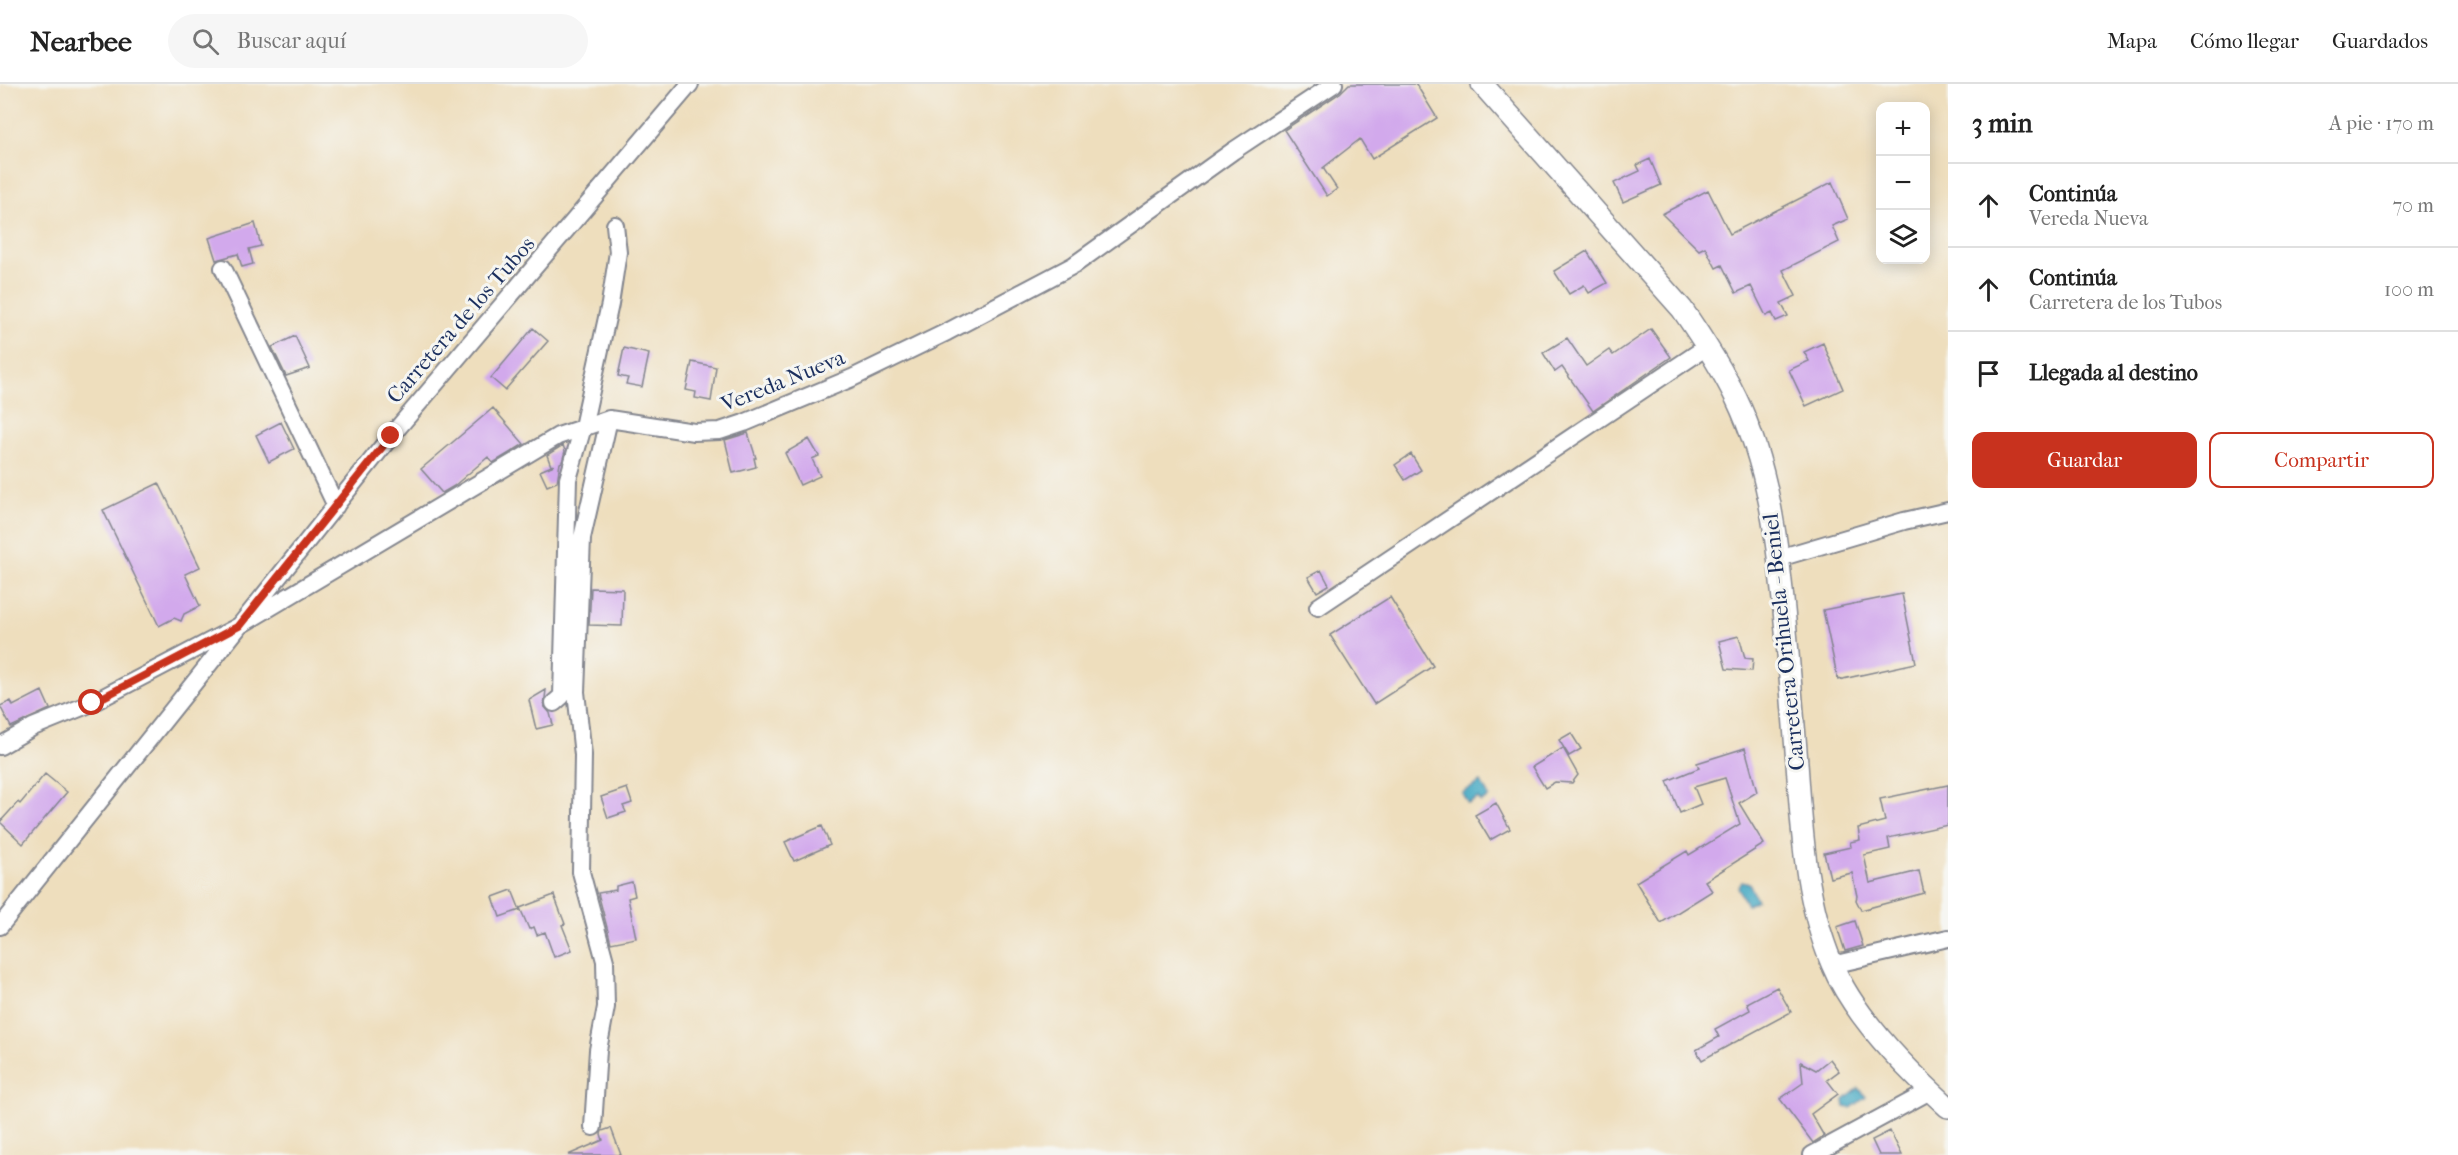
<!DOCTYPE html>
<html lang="es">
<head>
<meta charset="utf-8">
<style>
	:root { --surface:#fff; --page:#f6f6f6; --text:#222; --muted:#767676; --line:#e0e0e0; --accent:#c8321e }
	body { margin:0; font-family:"IM FELL French Canon",serif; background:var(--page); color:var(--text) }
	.controls { position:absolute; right:18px; top:18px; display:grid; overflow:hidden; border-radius:12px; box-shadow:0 3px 15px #0003 }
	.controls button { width:54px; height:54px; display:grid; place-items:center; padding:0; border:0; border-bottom:2px solid var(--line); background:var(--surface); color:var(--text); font:30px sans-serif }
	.stop { position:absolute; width:18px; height:18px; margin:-14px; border:4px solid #c8321e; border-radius:50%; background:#fff }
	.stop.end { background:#c8321e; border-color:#fff; box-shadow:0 2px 6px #0008 }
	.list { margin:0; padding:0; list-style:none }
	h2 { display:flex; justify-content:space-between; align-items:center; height:78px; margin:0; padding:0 24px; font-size:26px }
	h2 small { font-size:20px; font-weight:400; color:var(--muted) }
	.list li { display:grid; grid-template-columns:39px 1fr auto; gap:18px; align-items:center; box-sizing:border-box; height:84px; padding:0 24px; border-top:2px solid var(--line) }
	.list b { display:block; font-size:22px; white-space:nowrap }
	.list p { margin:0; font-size:20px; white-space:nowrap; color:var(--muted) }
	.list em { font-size:20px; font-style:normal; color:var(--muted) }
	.actions { display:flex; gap:12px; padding:18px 24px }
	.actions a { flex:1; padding:14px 0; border:2px solid var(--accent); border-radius:12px; text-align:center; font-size:21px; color:var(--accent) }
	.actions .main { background:var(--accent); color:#fff }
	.icon { flex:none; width:33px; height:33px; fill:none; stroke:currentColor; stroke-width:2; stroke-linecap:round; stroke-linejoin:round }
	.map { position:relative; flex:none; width:1948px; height:1071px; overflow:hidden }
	header { display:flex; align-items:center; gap:36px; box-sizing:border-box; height:84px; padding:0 30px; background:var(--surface); border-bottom:2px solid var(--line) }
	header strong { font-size:28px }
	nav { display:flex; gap:33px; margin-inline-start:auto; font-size:21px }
	.search { width:420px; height:54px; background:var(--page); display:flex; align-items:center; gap:15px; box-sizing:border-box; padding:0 21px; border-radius:33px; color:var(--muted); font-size:22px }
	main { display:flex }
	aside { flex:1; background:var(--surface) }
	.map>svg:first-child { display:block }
	.water { fill:#42a8c2; stroke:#2e6c90; stroke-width:1.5 }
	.building { fill:#d2a9ec }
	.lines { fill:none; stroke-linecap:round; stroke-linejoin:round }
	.minor-casing { stroke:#84868e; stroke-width:20 }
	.major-casing { stroke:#84868e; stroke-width:24 }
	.minor { stroke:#fff; stroke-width:16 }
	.major { stroke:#fff; stroke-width:21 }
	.route { stroke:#c8321e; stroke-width:8 }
	.labels { text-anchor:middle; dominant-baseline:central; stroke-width:6; stroke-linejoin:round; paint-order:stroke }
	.street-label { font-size:22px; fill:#1b2f5e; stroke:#f6f6f2 }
</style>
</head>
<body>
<header>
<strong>Nearbee</strong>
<div class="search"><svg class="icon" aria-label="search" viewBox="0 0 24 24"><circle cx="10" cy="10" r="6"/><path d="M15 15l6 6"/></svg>Buscar aquí</div>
<nav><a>Mapa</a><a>Cómo llegar</a><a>Guardados</a></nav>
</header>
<main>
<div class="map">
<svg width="1948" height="1071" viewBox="0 0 1948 1071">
	<rect width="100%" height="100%" fill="#f6f6f2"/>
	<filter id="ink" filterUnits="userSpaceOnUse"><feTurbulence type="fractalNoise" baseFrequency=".0167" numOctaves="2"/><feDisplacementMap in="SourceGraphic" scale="12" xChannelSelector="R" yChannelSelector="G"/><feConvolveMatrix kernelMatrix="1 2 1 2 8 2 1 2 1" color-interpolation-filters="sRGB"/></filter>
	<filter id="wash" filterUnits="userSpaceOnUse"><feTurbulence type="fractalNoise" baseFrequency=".008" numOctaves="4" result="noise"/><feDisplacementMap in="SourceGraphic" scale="24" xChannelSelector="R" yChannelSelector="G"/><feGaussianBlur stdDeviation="1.35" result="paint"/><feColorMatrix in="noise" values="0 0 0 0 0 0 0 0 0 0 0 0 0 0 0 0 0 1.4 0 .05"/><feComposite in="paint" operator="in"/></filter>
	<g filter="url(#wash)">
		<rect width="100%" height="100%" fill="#eedebd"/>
		<!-- water -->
		<path class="water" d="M1481,698L1489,713L1481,718L1478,714L1468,720L1462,709Z
			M1742,797L1749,799L1757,816L1747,821L1738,804Z
			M1859,1004L1866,1013L1851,1024L1845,1023L1844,1016Z"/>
		<g id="blocks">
			<!-- building -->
			<path class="building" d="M1349,0H1416L1437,34L1372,75L1360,55L1323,84L1337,105L1327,112L1284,46L1340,9Z
				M1650,75L1661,101L1623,118L1614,99L1640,87L1637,81Z
				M1832,98L1848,135L1832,142L1839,158L1783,186L1796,212L1781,219L1788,232L1776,237L1772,229L1766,232L1751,202L1736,209L1722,181L1716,184L1705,163L1699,166L1662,130L1708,106L1730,150Z
				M255,139L261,162L249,165L253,180L242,183L238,170L216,176L209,154Z
				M1587,167L1607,199L1589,209L1584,201L1569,210L1554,187Z
				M533,244L548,257L505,306L491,294Z
				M1651,245L1671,273L1593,327L1562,283L1555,288L1543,269L1567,254L1586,282L1609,266L1613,271Z
				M295,252L310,284L286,292L272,263Z
				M1823,259L1843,305L1806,322L1789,286L1809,277L1804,268Z
				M624,264L649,270L642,303L626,300L628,294L618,292Z
				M692,278L716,283L711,317L695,314L696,308L686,306Z
				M493,324L524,360L493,379L488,373L454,402L442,409L421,385Z
				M281,338L294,365L269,378L256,351Z
				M748,349L756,374H754L756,383L733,389L725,356Z
				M809,355L819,372L812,375L820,392L800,401L785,369Z
				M563,361L565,367L562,378L560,379L557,398L547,402L540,387L554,381L551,382L547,371Z
				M1411,370L1421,386L1405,396L1395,381Z
				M159,399L200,483L185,490L200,522L184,530L181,537L174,534L159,542L103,426Z
				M1321,486L1329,501L1317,508L1308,493Z
				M591,504L623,505L622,542L589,541Z
				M1902,510L1916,579L1838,596L1823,526Z
				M1390,513L1433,582L1374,620L1330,551Z
				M1739,552L1745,574L1753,575L1752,587L1726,585L1719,557Z
				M546,606L544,622L550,629L553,641L536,645L529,616Z
				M42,607L50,625L11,643L0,622L11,617L13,622Z
				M1571,649L1581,665L1569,672L1559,656Z
				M1563,664L1578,691L1572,699L1555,698L1545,704L1532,683Z
				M1745,664L1757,708L1739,719L1764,760L1705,797L1712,807L1661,839L1636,798L1687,767L1689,771L1740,740L1725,694L1694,703L1701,720L1680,729L1667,697L1699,684L1697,679Z
				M45,690L67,708L23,760L0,738L18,718L20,720Z
				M1948,701V741L1888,754L1890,765L1864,771L1870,799L1919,787L1924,809L1861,826L1856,816L1857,812L1852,789L1830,794L1824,769L1851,763L1850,758L1860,756L1858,744L1885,737L1880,715Z
				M627,704L632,719L623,722L626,728L608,734L601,713Z
				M1496,719L1510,745L1490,756L1475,731Z
				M822,742L830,761L794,777L785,758Z
				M632,798L635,812L628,814L636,854L611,859L598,809L616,806V802Z
				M512,806L520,826L500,833L493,813Z
				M554,811L565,840L562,841L572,866L554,873L545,848L537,851L534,843L529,845L520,824Z
				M1855,837L1863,862L1845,867L1837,843Z
				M1777,903L1791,928L1702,976L1696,966L1719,953L1715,945L1750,926L1747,919Z
				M1830,975L1839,987L1827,996L1838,1010L1811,1030L1824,1052L1813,1059L1780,1015L1803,999L1801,978L1816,986Z
				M611,1044L621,1071H568L603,1056L601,1050L602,1047Z
				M1890,1047L1902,1071H1879L1872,1056Z"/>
		</g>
	</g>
	<g filter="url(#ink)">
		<use href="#blocks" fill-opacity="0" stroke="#84868e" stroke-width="1.5"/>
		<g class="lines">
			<defs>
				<path id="minor" d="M223,184L336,422
					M1779,474L1904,437L1948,427
					M1318,523L1708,262
					M554,619L562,612L568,395L583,343L610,220L618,168L615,141
					M0,662L33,643L92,619L239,542L558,352L609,335L694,348L720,347L744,339L852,294L947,248L1074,181L1233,67L1334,0
					M0,842L391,352L690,0
					M1832,881L1948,854
					M593,1043L598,966L606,923L605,877L581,788L583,671L576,608L582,454L609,335
					M1812,1071L1930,1007"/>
				<path id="major" d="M1482,0L1682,225C1702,254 1721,283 1736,314C1768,380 1777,454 1784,526C1789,577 1793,628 1797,679C1802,748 1805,816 1832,880C1853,931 1907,986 1948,1023"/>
			</defs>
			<!-- minor casing -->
			<use href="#minor" class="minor-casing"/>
			<!-- major casing -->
			<use href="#major" class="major-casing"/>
			<!-- minor -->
			<use href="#minor" class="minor"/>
			<!-- major -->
			<use href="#major" class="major"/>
		</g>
	</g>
	<g class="lines" filter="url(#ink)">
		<!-- route -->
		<path class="route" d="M92,619L239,542L391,352"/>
	</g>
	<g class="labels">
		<!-- street labels -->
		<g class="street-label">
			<text transform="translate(461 236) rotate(-49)">Carretera de los Tubos</text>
			<text transform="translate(783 297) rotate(-22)">Vereda Nueva</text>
			<text transform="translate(1784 558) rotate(-96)">Carretera Orihuela - Beniel</text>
		</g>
	</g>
</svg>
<div class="controls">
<button>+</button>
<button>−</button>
<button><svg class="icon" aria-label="layers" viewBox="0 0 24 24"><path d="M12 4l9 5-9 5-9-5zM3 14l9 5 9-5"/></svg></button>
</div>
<div class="stop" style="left:92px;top:619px"></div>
<div class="stop end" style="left:391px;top:352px"></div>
</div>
<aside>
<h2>3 min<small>A pie · 170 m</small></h2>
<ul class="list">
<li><svg class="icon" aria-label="ahead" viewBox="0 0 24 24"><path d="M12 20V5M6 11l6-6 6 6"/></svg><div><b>Continúa</b><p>Vereda Nueva</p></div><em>70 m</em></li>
<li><svg class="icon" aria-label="ahead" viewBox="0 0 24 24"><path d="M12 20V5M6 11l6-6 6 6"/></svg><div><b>Continúa</b><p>Carretera de los Tubos</p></div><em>100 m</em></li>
<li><svg class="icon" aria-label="arrive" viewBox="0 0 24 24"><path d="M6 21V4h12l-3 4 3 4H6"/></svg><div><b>Llegada al destino</b></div></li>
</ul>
<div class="actions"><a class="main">Guardar</a><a>Compartir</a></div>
</aside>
</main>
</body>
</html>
